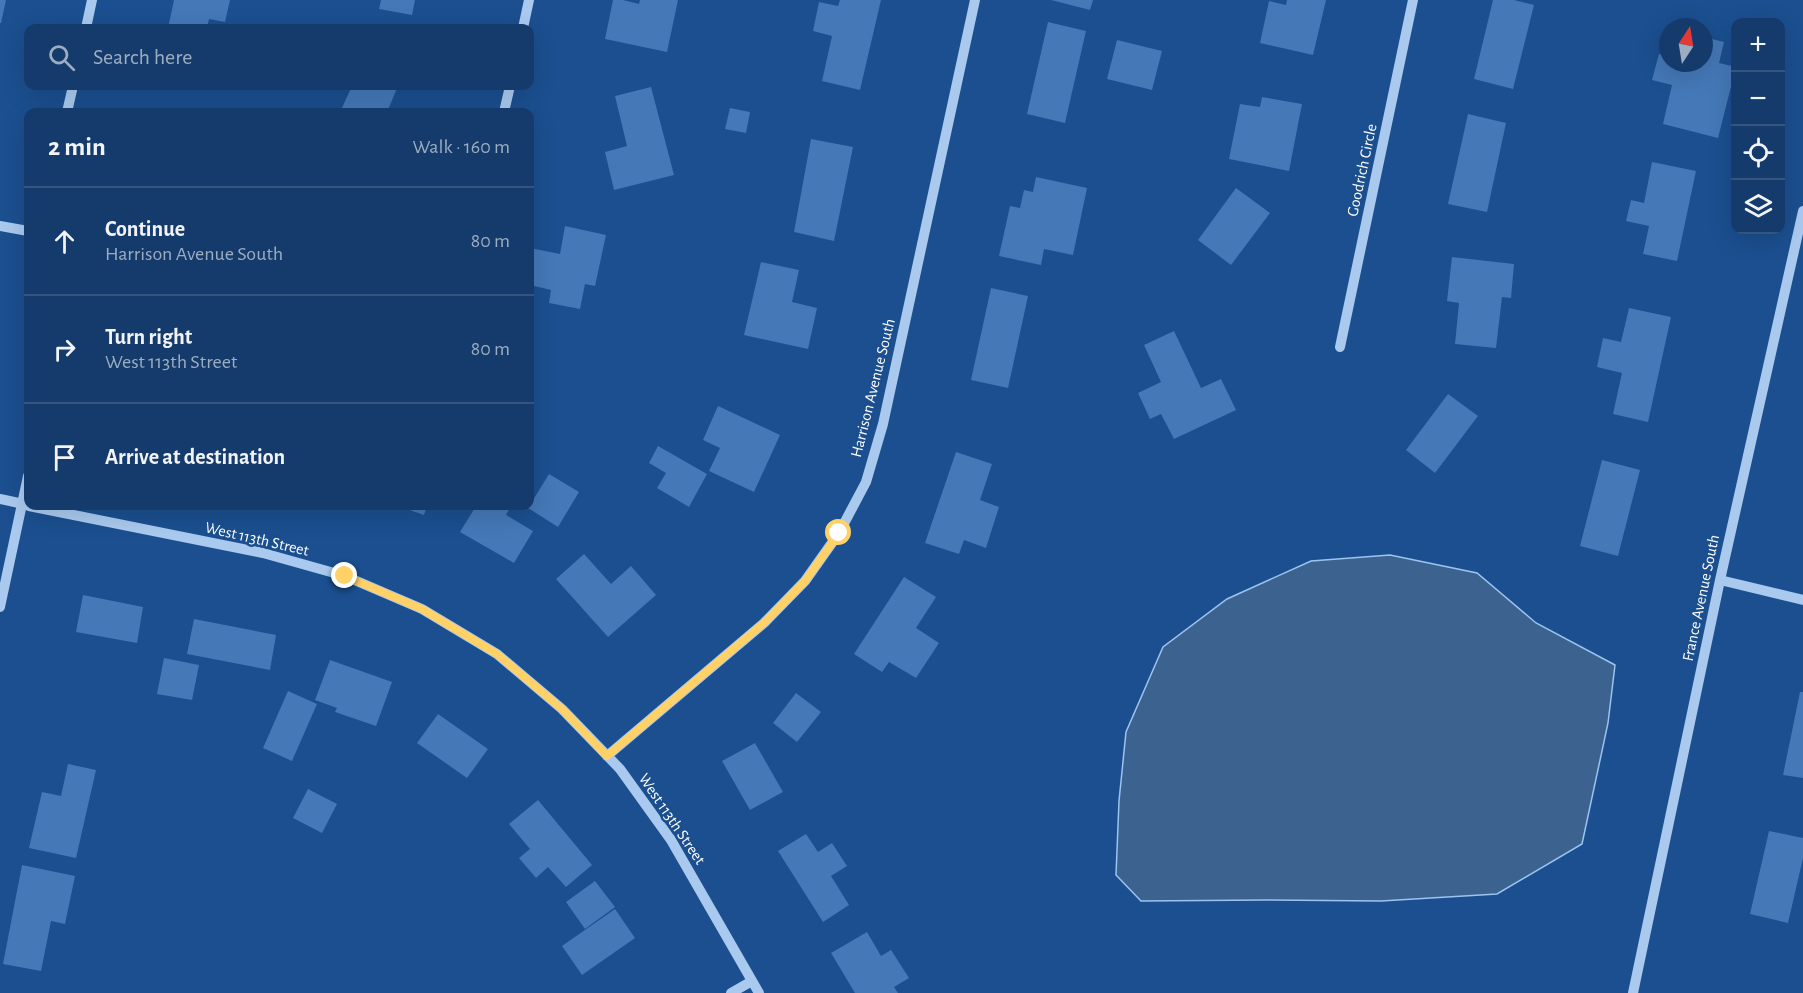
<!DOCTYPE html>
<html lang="en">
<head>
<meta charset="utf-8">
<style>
	:root { --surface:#143b6b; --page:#214673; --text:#f1f3f6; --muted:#9dadc1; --line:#33557e }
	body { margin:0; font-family:"Alegreya Sans",sans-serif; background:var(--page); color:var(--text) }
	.controls { position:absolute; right:18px; top:18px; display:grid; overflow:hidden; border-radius:12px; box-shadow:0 6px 24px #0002 }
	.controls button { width:54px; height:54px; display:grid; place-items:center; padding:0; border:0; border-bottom:2px solid var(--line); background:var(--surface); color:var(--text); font:30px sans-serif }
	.compass { position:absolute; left:1659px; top:18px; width:54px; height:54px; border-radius:50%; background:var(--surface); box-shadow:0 6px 24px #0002; rotate:12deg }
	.stop { position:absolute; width:18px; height:18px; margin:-14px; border:4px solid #ffd166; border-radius:50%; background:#fff }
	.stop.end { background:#ffd166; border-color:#fff; box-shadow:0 2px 6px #0008 }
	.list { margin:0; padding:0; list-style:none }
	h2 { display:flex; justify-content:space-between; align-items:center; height:78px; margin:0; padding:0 24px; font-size:26px }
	h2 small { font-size:20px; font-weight:400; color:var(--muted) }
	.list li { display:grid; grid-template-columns:39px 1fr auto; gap:18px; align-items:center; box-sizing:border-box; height:108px; padding:0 24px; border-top:2px solid var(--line) }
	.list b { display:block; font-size:22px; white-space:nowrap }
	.list p { margin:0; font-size:20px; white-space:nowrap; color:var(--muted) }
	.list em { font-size:20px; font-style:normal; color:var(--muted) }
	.icon { flex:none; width:33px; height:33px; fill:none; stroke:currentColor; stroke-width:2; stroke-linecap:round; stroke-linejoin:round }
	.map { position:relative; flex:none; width:1803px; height:993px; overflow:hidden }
	.search { position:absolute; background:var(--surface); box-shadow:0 6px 24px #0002; left:24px; top:24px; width:510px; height:66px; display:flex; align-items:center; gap:15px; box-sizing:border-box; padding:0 21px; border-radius:12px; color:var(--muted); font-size:22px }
	.panel { position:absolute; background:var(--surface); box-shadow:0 6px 24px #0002; left:24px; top:108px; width:510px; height:402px; border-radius:12px }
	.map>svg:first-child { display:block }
	.water { fill:#3c6290; stroke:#9cc4f0; stroke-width:1.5 }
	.building { fill:#4478b7 }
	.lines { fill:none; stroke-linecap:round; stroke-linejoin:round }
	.minor { stroke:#a9c9ee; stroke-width:10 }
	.route { stroke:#ffd166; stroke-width:8 }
	.labels { text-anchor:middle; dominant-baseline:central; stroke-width:5; stroke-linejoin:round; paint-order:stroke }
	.street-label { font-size:16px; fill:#fff; stroke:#1b4f8f }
</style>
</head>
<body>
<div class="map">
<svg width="1803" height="993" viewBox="0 0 1803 993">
	<rect width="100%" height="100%" fill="#1b4f8f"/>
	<!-- water -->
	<path class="water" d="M1390,555L1477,573L1536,623L1615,665L1608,723L1582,844L1497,894L1381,901L1265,900L1141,901L1116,875L1119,801L1126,732L1163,647L1227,599L1311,561Z"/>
	<!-- building -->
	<path class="building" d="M0,0H6L1,23H0Z
		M174,0H230L225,22L209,19L207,28H168Z
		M381,0H415L412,15L379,9Z
		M613,0H623L639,4L640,0H678L667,52L605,39Z
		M840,0H881L860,90L822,81L832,36L813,31L819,2L838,6Z
		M1051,0H1093L1090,10Z
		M1287,0H1326L1313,55L1260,43L1269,1L1286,5Z
		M1493,0H1514L1534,5L1513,89L1474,79Z
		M1048,22L1086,31L1065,123L1027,114Z
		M1704,37L1724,42L1719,63L1736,67L1718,138L1663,124L1672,85L1652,80L1659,54L1668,56V63H1704Z
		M1117,40L1162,51L1152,90L1107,79Z
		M352,86H398L387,112H348L341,110Z
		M651,87L674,175L614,190L605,152L627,146L615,96Z
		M1262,97L1302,104L1289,171L1229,159L1240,104L1260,107Z
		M730,108L750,112L746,133L725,129Z
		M1468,114L1506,123L1487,212L1448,204Z
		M811,139L853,147L834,241L794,232Z
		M1652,162L1696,171L1677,261L1643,254L1649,226L1626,221L1631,200L1644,203Z
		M1036,177L1087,188L1073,255L1044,249L1041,265L999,256L1010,206L1020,208L1024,190L1033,192Z
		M1236,188L1270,213L1231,265L1198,240Z
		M565,226L606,235L595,286L585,284L580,309L549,303L551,290L530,285V248L560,254Z
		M1452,257L1514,264L1511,298L1502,297L1496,348L1455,344L1459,303L1447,301Z
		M761,262L799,270L792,302L817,308L808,349L744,335Z
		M991,288L1028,296L1008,388L971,380Z
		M1629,308L1671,317L1648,422L1613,414L1622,373L1597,367L1603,338L1621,342Z
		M1174,331L1201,388L1221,379L1236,410L1174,439L1161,414L1150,419L1138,393L1161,382L1144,345Z
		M1448,394L1478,416L1435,473L1406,450Z
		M718,406L780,435L754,492L709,471L720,448L703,440Z
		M658,446L707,474L689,507L657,488L666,473L649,463Z
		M956,452L992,464L980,500L999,507L986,548L964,540L959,554L925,543Z
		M1602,460L1640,470L1618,556L1580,546Z
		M549,474L579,492L558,527L528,508Z
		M398,506H427L424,515Z
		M476,506H511L506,515L533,531L514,563L460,532Z
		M584,554L611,584L631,566L656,595L608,637L556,579Z
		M904,577L936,597L916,628L939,643L916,678L889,662L882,672L854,654Z
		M83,595L143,607L137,643L76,632Z
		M194,619L276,635L270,670L187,654Z
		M164,658L199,665L192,700L157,694Z
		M330,660L392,682L376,726L335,712L337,708L315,700Z
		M288,691L317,704L292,761L263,748Z
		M1800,692H1803V778L1783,775Z
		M796,693L821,712L797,742L773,723Z
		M438,714L488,749L467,778L417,743Z
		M755,743L783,792L750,810L722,761Z
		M68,764L96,770L76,858L29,848L42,792L61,796Z
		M308,789L337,804L322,833L293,818Z
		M538,800L592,865L566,887L548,867L536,878L519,858L530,849L509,824Z
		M1769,831L1803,838V858L1788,923L1750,914Z
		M806,834L818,852L832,843L847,866L831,876L849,905L823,922L778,851Z
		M22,865L75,876L65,924L51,921L41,971L3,964Z
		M595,881L615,907L585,929L566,902Z
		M615,909L635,938L582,975L562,946Z
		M867,932L881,956L891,950L909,978L894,987L898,993H855L831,953Z"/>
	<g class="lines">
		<!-- minor -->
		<path class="minor" d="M86,28L92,0
			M523,28L529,0
			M67,112L73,86
			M504,112L510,86
			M0,226L28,231
			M1340,347L1413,0
			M0,499L28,505
			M29,506L263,553L345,576L422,609L497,654L562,709L620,769L671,840L759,993
			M1720,580L1803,600
			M0,607L28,476
			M607,756L764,623L805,581L839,533L866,482L883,424L975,0
			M731,993L752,981
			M1633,993L1720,580L1803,211"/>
	</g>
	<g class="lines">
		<!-- route -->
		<path class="route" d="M345,576L422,609L497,654L562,709L607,756L765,622L805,581L839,533"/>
	</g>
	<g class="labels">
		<!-- street labels -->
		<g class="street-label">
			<text transform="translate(1362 170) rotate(-78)">Goodrich Circle</text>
			<text transform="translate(873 388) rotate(-76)">Harrison Avenue South</text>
			<text transform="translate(257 539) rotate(13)">West 113th Street</text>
			<text transform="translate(1701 598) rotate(-78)">France Avenue South</text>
			<text transform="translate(672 819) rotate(56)">West 113th Street</text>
		</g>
	</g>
</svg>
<div class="controls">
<button>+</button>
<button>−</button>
<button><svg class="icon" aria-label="locate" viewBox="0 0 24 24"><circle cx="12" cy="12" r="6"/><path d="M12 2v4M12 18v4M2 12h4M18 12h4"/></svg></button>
<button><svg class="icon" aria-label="layers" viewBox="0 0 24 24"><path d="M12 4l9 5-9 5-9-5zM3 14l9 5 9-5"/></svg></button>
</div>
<svg class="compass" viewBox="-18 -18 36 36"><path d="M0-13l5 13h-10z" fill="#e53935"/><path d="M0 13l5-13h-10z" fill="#9dadc1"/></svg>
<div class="stop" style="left:839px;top:533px"></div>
<div class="stop end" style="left:345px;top:576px"></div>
<div class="search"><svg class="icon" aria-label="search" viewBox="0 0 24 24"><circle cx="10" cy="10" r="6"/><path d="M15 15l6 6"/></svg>Search here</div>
<section class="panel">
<h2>2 min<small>Walk · 160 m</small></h2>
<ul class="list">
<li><svg class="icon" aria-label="ahead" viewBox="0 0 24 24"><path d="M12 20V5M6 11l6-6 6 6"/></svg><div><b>Continue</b><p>Harrison Avenue South</p></div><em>80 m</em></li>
<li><svg class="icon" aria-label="right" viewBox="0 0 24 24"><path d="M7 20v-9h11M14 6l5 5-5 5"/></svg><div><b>Turn right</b><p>West 113th Street</p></div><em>80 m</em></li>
<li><svg class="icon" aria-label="arrive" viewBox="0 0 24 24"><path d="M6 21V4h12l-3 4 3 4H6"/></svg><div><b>Arrive at destination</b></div></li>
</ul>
</section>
</div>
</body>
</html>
